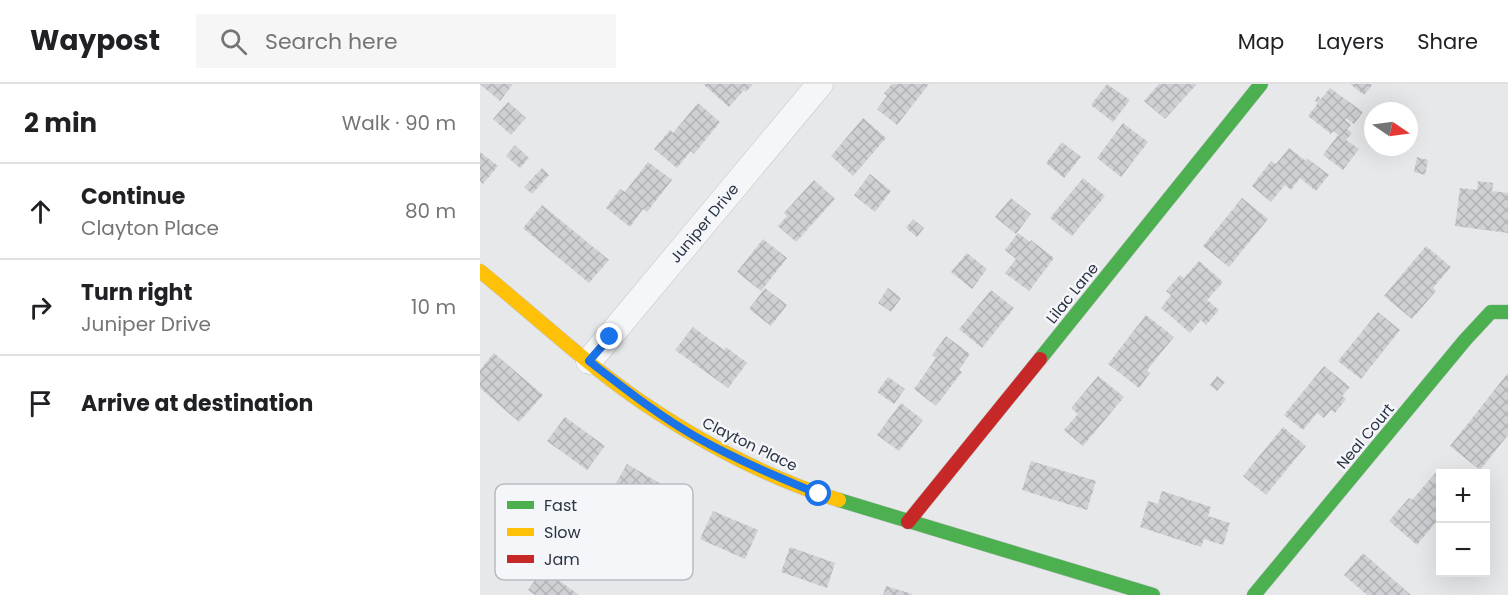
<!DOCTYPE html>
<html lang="en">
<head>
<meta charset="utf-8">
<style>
	:root { --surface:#fff; --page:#f6f6f6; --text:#202124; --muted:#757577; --line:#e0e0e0 }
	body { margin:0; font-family:Poppins,sans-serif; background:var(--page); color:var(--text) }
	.controls { position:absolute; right:18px; bottom:18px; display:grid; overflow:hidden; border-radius:0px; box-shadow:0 6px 24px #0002 }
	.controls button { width:54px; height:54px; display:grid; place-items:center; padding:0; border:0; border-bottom:2px solid var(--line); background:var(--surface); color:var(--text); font:30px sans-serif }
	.compass { position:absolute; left:884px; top:18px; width:54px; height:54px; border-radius:50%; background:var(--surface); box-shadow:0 6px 24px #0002; rotate:103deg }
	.stop { position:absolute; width:18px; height:18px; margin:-14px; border:4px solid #1a73e8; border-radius:50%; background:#fff }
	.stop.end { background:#1a73e8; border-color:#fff; box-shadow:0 2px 6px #0008 }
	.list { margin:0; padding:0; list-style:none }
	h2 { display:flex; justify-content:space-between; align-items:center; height:78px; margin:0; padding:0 24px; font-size:26px }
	h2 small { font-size:20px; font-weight:400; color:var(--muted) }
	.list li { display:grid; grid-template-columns:39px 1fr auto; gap:18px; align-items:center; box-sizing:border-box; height:96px; padding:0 24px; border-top:2px solid var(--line) }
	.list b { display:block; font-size:22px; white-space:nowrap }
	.list p { margin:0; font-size:20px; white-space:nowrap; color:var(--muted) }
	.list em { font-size:20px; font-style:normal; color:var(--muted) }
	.icon { flex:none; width:33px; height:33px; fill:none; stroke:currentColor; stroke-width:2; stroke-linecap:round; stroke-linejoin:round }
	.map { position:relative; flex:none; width:1028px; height:511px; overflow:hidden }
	header { display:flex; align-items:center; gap:36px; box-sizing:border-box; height:84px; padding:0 30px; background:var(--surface); border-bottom:2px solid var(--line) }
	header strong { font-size:28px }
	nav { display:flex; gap:33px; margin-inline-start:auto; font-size:21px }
	.search { width:420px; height:54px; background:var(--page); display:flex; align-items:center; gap:15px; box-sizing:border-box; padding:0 21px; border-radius:0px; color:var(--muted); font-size:22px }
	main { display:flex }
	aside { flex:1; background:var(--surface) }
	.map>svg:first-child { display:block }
	.building { fill:url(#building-cross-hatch) }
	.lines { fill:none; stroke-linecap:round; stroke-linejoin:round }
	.street-casing { stroke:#c4c6c8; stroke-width:27 }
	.fast-casing { stroke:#c4c6c8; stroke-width:15 }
	.slow-casing { stroke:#c4c6c8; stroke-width:15 }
	.jam-casing { stroke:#c4c6c8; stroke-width:15 }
	.street { stroke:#f5f6f7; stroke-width:26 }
	.fast { stroke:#4caf50; stroke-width:14 }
	.slow { stroke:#ffc107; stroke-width:14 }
	.jam { stroke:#c62828; stroke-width:14 }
	.route { stroke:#1a73e8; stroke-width:8 }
	.labels { text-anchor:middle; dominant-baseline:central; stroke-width:5; stroke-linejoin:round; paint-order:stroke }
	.street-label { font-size:15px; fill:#2b3445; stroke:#f4f6f9 }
	.key { fill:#f4f6f9; stroke:#b8bcc3; stroke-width:1.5 }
	.key-label { font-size:16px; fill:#2b3445 }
</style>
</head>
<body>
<header>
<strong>Waypost</strong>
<div class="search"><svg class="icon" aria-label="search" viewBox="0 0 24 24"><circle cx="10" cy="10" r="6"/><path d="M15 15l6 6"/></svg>Search here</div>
<nav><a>Map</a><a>Layers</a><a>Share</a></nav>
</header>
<main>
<aside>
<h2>2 min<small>Walk · 90 m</small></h2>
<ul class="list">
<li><svg class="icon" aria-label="ahead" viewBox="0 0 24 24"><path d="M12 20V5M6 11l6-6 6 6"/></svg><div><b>Continue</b><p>Clayton Place</p></div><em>80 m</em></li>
<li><svg class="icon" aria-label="right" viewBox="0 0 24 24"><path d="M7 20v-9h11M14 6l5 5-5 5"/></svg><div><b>Turn right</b><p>Juniper Drive</p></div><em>10 m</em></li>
<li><svg class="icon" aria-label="arrive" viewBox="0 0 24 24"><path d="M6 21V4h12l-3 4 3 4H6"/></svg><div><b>Arrive at destination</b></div></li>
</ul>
</aside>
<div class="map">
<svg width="1028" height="511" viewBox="0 0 1028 511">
	<defs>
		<pattern id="building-cross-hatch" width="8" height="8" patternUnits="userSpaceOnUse" patternTransform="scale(1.5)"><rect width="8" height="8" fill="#ced0d3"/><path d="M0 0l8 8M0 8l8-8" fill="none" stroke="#b1b3b6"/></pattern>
	</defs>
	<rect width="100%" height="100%" fill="#e6e8ea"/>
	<!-- building -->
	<path class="building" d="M0,0H33L20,17Z
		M223,0H273L266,8L264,6L249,23Z
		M412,0H449L417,41L397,25L407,12L404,9Z
		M627,0L650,16L633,38L611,21Z
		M679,0H717L685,35L664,17Z
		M870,0H893L884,11Z
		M850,4L883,28L874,40L866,34L865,36L871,41L867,45L872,49L866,56L879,65L863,86L843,71L858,51L853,47L851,50L828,32L838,19L835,17L838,12L841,15Z
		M28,18L46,34L31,51L13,35Z
		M218,19L240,38L214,70L211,67L197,84L174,65L190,46L193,49Z
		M383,34L406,54L373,92L351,72Z
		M643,39L668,58L641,93L617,74Z
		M582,58L601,73L584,94L566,79Z
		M35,61L49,74L40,84L26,72Z
		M809,64L826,77L827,74L849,91L836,107L820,94L811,106L805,101L791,118L772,102L791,77L796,80Z
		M0,68L18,82L3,100L0,97Z
		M937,73L948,76L945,91L934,88Z
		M168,78L192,96L167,128L163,125L150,143L126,124L140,105L145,108Z
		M62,84L69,91L52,110L44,103Z
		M390,90L411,107L395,128L374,111Z
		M603,94L625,112L592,152L570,134Z
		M334,96L355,115L316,158L298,142L307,132L304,129Z
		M998,97L1013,99L1012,107L1028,109V149L975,142L980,104L997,106Z
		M531,114L551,130L536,150L515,133Z
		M762,114L788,135L749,183L723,162Z
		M62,121L129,176L109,199L43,144Z
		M433,135L444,144L437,153L426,144Z
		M538,149L550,158L551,156L574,174L549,207L525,189L536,175L525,166Z
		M283,155L307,174L281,207L257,188Z
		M946,162L971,183L953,204L956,207L932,235L904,212Z
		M487,169L507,185L492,205L471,188Z
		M719,177L743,198L727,216L739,226L726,241L721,236L710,249L681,224L691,211L686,207L700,191L704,194Z
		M285,204L307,221L291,242L269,225Z
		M408,204L421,214L411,228L398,219Z
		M511,206L534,224L502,264L479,245Z
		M898,228L920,246L881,295L858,277Z
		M666,231L694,253L667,286L670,289L659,304L628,280Z
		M213,243L244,266L246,263L267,279L248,304L195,266Z
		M466,252L490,270L479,286L482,288L456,322L434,305L456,274L452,271Z
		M14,269L63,311L39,338L0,304V286Z
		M844,282L870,303L862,312L866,315L855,329L851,326L844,334L837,329L823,346L804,331Z
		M1028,289V351L1000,386L970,362Z
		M618,292L644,313L603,362L584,346L598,330L591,324Z
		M737,292L745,298L737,307L730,301Z
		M408,293L425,305L414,320L397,308Z
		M421,319L443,336L419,367L397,351Z
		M85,333L125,362L107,386L67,357Z
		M803,343L826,362L786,411L763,392Z
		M551,377L616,397L607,426L542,406Z
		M147,380L207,415L194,438L133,404Z
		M958,386L960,388V433L937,461L909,437L929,414L932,416Z
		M682,407L731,423L728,432L750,439L743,461L724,455L721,463L660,443L668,417L678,420Z
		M233,427L278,446L265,475L220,455Z
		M310,463L355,479L347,504L301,488Z
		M883,469L931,511H887L864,491Z
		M63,485L99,511H55L48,506Z
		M406,502L432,510V511H403Z"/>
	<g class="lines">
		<defs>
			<path id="street" d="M109,277L340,0"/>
			<path id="fast" d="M560,275L781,0
				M359,416L673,511
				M774,511L985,256L1011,228H1028"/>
			<path id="slow" d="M0,187C54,231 106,280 163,319C224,360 289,395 359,416"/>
			<path id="jam" d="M428,438L560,275"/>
		</defs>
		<!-- street casing -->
		<use href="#street" class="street-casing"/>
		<!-- fast casing -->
		<use href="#fast" class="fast-casing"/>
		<!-- slow casing -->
		<use href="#slow" class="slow-casing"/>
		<!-- jam casing -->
		<use href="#jam" class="jam-casing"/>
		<!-- street -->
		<use href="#street" class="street"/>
		<!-- fast -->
		<use href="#fast" class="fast"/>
		<!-- slow -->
		<use href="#slow" class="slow"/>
		<!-- jam -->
		<use href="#jam" class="jam"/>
	</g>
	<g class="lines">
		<!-- route -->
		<path class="route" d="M130,253L109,277C144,304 179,332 218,354C257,376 298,393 339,410"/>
	</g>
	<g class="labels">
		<!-- street labels -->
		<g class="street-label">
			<text transform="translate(224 139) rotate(-50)">Juniper Drive</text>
			<text transform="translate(592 209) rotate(-51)">Lilac Lane</text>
			<text transform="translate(885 352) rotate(-50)">Neal Court</text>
			<text transform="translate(270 360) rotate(26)">Clayton Place</text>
		</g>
	</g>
	<!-- legend -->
	<rect x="15" y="400" width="198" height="96" rx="9" class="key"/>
	<rect x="27" y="417" width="27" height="8" fill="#4caf50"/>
	<rect x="27" y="444" width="27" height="8" fill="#ffc107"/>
	<rect x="27" y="471" width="27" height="8" fill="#c62828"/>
	<g class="key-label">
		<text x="64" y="427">Fast</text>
		<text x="64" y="454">Slow</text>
		<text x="64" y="481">Jam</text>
	</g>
</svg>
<div class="controls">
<button>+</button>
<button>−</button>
</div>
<svg class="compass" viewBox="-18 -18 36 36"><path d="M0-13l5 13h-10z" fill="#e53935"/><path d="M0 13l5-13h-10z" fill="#757577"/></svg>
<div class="stop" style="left:339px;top:410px"></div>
<div class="stop end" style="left:130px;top:253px"></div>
</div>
</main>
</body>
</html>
